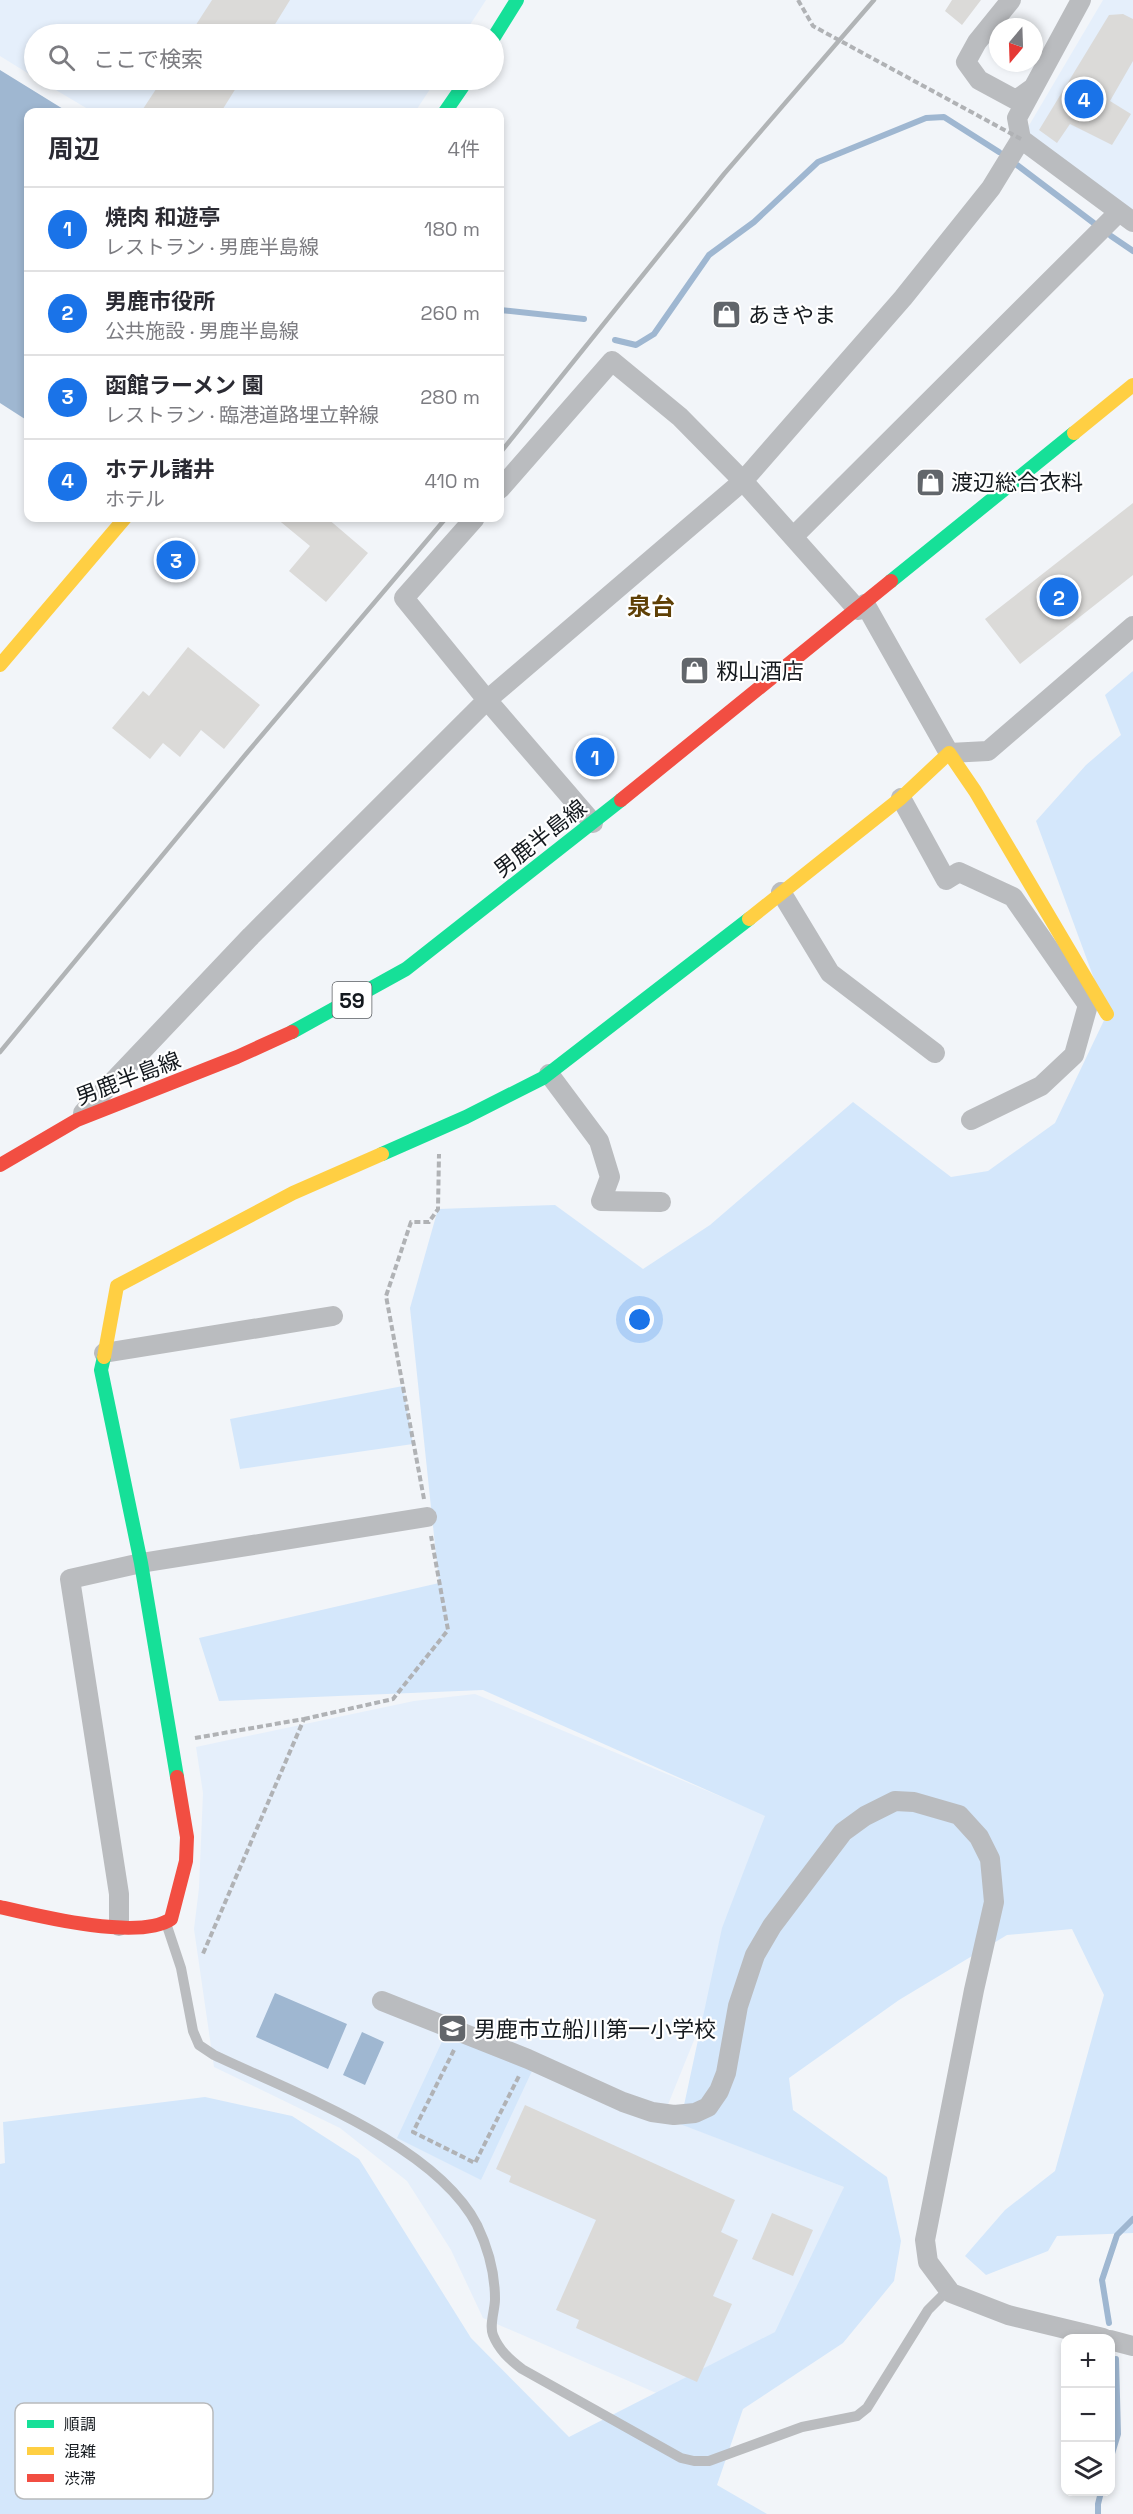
<!DOCTYPE html>
<html lang="ja">
<head>
<meta charset="utf-8">
<style>
	:root { --surface:#fff; --page:#f7f7f7; --text:#2b2b33; --muted:#7c7c81; --line:#e1e1e2; --accent:#1a73e8 }
	body { margin:0; font-family:"Space Grotesk","Noto Sans JP",sans-serif; background:var(--page); color:var(--text) }
	.controls { position:absolute; right:18px; bottom:18px; display:grid; overflow:hidden; border-radius:12px; box-shadow:0 3px 9px #0003 }
	.controls button { width:54px; height:54px; display:grid; place-items:center; padding:0; border:0; border-bottom:2px solid var(--line); background:var(--surface); color:var(--text); font:30px sans-serif }
	.compass { position:absolute; left:989px; top:18px; width:54px; height:54px; border-radius:50%; background:var(--surface); box-shadow:0 3px 9px #0003; rotate:199deg }
	.you { position:absolute; left:640px; top:1320px; width:21px; height:21px; margin:-15px; border:4px solid #fff; border-radius:50%; background:#1a73e8; box-shadow:0 0 0 9px #1a73e833 }
	.badge { display:grid; place-items:center; width:39px; height:39px; border-radius:50%; background:var(--accent); color:#fff; font-size:20px; font-weight:700 }
	.pin { position:absolute; translate:-50% -50%; border:3px solid #fff; box-shadow:0 2px 6px #0006 }
	.list { margin:0; padding:0; list-style:none }
	h2 { display:flex; justify-content:space-between; align-items:center; height:78px; margin:0; padding:0 24px; font-size:26px }
	h2 small { font-size:20px; font-weight:400; color:var(--muted) }
	.list li { display:grid; grid-template-columns:39px 1fr auto; gap:18px; align-items:center; box-sizing:border-box; height:84px; padding:0 24px; border-top:2px solid var(--line) }
	.list b { display:block; font-size:22px; white-space:nowrap }
	.list p { margin:0; font-size:20px; white-space:nowrap; color:var(--muted) }
	.list em { font-size:20px; font-style:normal; color:var(--muted) }
	.icon { flex:none; width:33px; height:33px; fill:none; stroke:currentColor; stroke-width:2; stroke-linecap:round; stroke-linejoin:round }
	.map { position:relative; flex:none; width:1133px; height:2514px; overflow:hidden }
	.search { position:absolute; background:var(--surface); box-shadow:0 3px 9px #0003; left:24px; top:24px; width:480px; height:66px; display:flex; align-items:center; gap:15px; box-sizing:border-box; padding:0 21px; border-radius:33px; color:var(--muted); font-size:22px }
	.panel { position:absolute; background:var(--surface); box-shadow:0 3px 9px #0003; left:24px; top:108px; width:480px; height:414px; border-radius:12px }
	.map>svg:first-child { display:block }
	.built { fill:#e5effb }
	.green { fill:#d4e7fb }
	.water { fill:#9fb7d1 }
	.lines { fill:none; stroke-linecap:round; stroke-linejoin:round }
	.stream { stroke:#9fb7d1; stroke-width:6 }
	.building { fill:#dbdad8 }
	.path { stroke:#b0b2b5; stroke-width:4; stroke-dasharray:6 3; stroke-linecap:butt }
	.lane { stroke:#babcbf; stroke-width:10 }
	.street { stroke:#babcbf; stroke-width:20 }
	.fast { stroke:#16e098; stroke-width:14 }
	.slow { stroke:#ffcf43; stroke-width:14 }
	.jam { stroke:#f24e42; stroke-width:14 }
	.rail { stroke:#b1b4b6; stroke-width:4.5 }
	.path-bridge { stroke:#b0b2b5; stroke-width:4; stroke-dasharray:6 3; stroke-linecap:butt }
	.labels { text-anchor:middle; dominant-baseline:central; stroke-width:4.5; stroke-linejoin:round; paint-order:stroke }
	.shield { fill:#fff; stroke:#5a5e62; stroke-width:1.5 }
	.shield-label { font-size:21px; font-weight:bold; fill:#14191e }
	.poi-label { font-size:22px; fill:#14191e; stroke:#fff; text-anchor:start }
	.street-label { font-size:22px; fill:#14191e; stroke:#fff }
	.neighbourhood-label { font-size:24px; font-weight:bold; fill:#5f4006; stroke:#fff }
	.key { fill:#fff; stroke:#b8babc; stroke-width:1.5 }
	.key-label { font-size:16px; fill:#14191e }
</style>
</head>
<body>
<div class="map">
<svg width="1133" height="2514" viewBox="0 0 1133 2514">
	<rect width="100%" height="100%" fill="#f2f5f9"/>
	<!-- built -->
	<path class="built" d="M0,0H486L464,34H34V77L0,56Z
		M1103,0H1133V222L1021,139Z
		M39,80H436L415,112H93Z
		M475,1694L782,1822L663,2117L844,2187L780,2349L684,2405L483,2318L451,2250L407,2181L340,2128L214,2067L194,1929L199,1888L203,1793L196,1747L414,1701Z"/>
	<!-- green -->
	<path class="green" d="M1133,671V2233L1057,2236L1048,2251L986,2275L965,2256L1005,2210L1055,2171L1104,1995L1072,1929L1007,1935L899,2000L789,2078L793,2110L887,2177L901,2241L894,2281L843,2343L743,2409L717,2485L767,2514H0V2164L5,2163L3,2122L205,2097L292,2116L359,2159L471,2338L569,2437L775,2332L844,2187L680,2124L722,1928L765,1816L483,1690L219,1701L199,1638L439,1583L410,1308L438,1209L555,1205L643,1269L710,1225L853,1102L951,1177L988,1171L1055,1123L1107,1014L1036,821L1086,765L1121,735L1105,695Z
		M403,1386L413,1444L240,1469L230,1419Z
		M446,2033L532,2071L481,2180L397,2138Z"/>
	<!-- water -->
	<path class="water" d="M0,70L68,112H28V421L0,403Z
		M275,1993L347,2024L328,2069L256,2037Z
		M362,2032L384,2042L365,2085L343,2075Z"/>
	<g class="lines">
		<!-- stream -->
		<path class="stream" d="M1017,165L1095,224
			M1111,236L1133,251
			M500,310L584,319
			M615,340L636,345L654,334L709,255L754,222L818,162L926,118L944,117L999,152
			M1109,2323L1102,2280L1117,2235L1133,2219
			M1110,2460L1118,2434L1116,2359
			M1098,2514V2504L1101,2492"/>
	</g>
	<!-- building -->
	<path class="building" d="M212,0H290L269,34H190Z
		M952,0H981L962,25L945,11Z
		M1123,14L1133,19V61L1110,101L1131,114L1112,145L1070,124L1057,143L1039,130L1109,15Z
		M162,80H241L221,112H141Z
		M1133,503V575L1020,664L985,619Z
		M276,518H327L368,553L326,602L289,571L310,546Z
		M188,647L260,705L224,749L201,730L180,757L163,743L150,759L112,728L143,691L149,696Z
		M525,2105L735,2200L721,2232L738,2240L713,2296L732,2304L697,2382L576,2328L579,2320L556,2310L596,2220L509,2182L511,2176L496,2169Z
		M772,2213L813,2230L793,2276L752,2259Z"/>
	<g class="lines">
		<!-- path -->
		<path class="path" d="M424,1499L386,1296L411,1222H429L438,1209L439,1154
			M304,1719L393,1699L448,1630L431,1536
			M195,1738L304,1719L202,1956
			M454,2050L413,2132L475,2163L519,2076"/>
		<!-- lane -->
		<path class="lane" d="M166,1923L181,1968L193,2031L199,2045L214,2055C294,2093 435,2144 477,2225C488,2248 495,2273 495,2299C495,2310 489,2325 493,2335C499,2350 509,2359 522,2369L681,2458L694,2461H709L802,2427L857,2416L867,2408L928,2310L948,2290"/>
		<!-- street -->
		<path class="street" d="M1011,0L977,42L966,62L979,80L1016,100L1034,87
			M1021,139L1133,222
			M500,489L612,361L680,417L743,481L858,610
			M475,518L404,598L487,700L593,823
			M793,537L1119,212
			M865,604L949,753L988,751L1133,626
			M901,798L946,880L959,872L1013,897L1088,1005L1074,1055L1041,1086L971,1120
			M781,892L830,973L935,1053
			M549,1074L599,1141L610,1177L601,1201L661,1202
			M83,1113L251,936L487,700L743,481L903,298L991,188L1021,139L1017,118L1081,0
			M104,1353L333,1316
			M119,1926V1894L70,1579L141,1563L427,1517
			M382,2001L528,2059L623,2102L652,2112L674,2115L695,2113L708,2107L719,2091L726,2073L738,2006L755,1955L772,1926L843,1832L865,1816L895,1801L914,1802L959,1815L979,1837L990,1859L994,1902L974,1990L925,2240L928,2262L951,2293L1008,2315L1103,2338
			M1110,2340L1133,2346"/>
		<!-- fast -->
		<path class="fast" d="M494,37L517,0
			M445,112L467,80
			M891,581L1074,433
			M292,1032L406,969L621,800
			M382,1154L466,1117L543,1078L749,919
			M104,1357L101,1370L141,1563L177,1777"/>
		<!-- slow -->
		<path class="slow" d="M1074,433L1133,385
			M0,665L125,518
			M749,919L901,798L949,753L975,791L1107,1014
			M104,1357L117,1286L293,1193L382,1154"/>
		<!-- jam -->
		<path class="jam" d="M621,800L891,581
			M0,1165L77,1120L237,1057L292,1032
			M0,1907C38,1916 139,1941 171,1919L186,1861L187,1837L177,1777"/>
		<!-- rail -->
		<path class="rail" d="M500,453L724,174L874,0
			M0,1052L246,754L446,518"/>
		<!-- path-bridge -->
		<path class="path-bridge" d="M798,0L813,26L1021,139"/>
	</g>
	<!-- icons -->
	<defs>
		<symbol id="shop-square" viewBox="-11 -11 22 22"><rect x="-9" y="-9" width="18" height="18" rx="4" fill="#62666b" stroke="#fff"/><path d="M-5-2.5h2.3a2.7 3.5 0 0 1 5.4 0H5L5.5 6h-11ZM-1.5-2.5h3a1.5 2.3 0 0 0-3 0Z" fill="#fff"/></symbol>
		<symbol id="school-square" viewBox="-11 -11 22 22"><rect x="-9" y="-9" width="18" height="18" rx="4" fill="#62666b" stroke="#fff"/><path d="M0-5L7-2L0 1L-7-2ZM-4 1L0 2.5L4 1V4Q0 6-4 4Z" fill="#fff"/></symbol>
	</defs>
	<g fill-rule="evenodd">
		<use href="#shop-square" x="710" y="298" width="33" height="33"/>
		<use href="#shop-square" x="914" y="466" width="33" height="33"/>
		<use href="#shop-square" x="678" y="654" width="33" height="33"/>
		<use href="#school-square" x="436" y="2012" width="33" height="33"/>
	</g>
	<g class="labels">
		<!-- shield labels -->
		<rect class="shield" x="332.5" y="982" width="39" height="36" rx="4.5"/>
		<g class="shield-label">
			<text x="352" y="1000">59</text>
		</g>
		<!-- poi labels -->
		<g class="poi-label">
			<text x="748" y="315">あきやま</text>
			<text x="951" y="482">渡辺総合衣料</text>
			<text x="716" y="671">籾山酒店</text>
			<text x="474" y="2029">男鹿市立船川第一小学校</text>
		</g>
		<!-- street labels -->
		<g class="street-label">
			<text transform="translate(540 838) rotate(-38)">男鹿半島線</text>
			<text transform="translate(128 1078) rotate(-21)">男鹿半島線</text>
		</g>
		<!-- neighbourhood labels -->
		<g class="neighbourhood-label">
			<text x="651" y="606">泉台</text>
		</g>
	</g>
	<!-- legend -->
	<rect x="15" y="2403" width="198" height="96" rx="9" class="key"/>
	<rect x="27" y="2420" width="27" height="8" fill="#16e098"/>
	<rect x="27" y="2447" width="27" height="8" fill="#ffcf43"/>
	<rect x="27" y="2474" width="27" height="8" fill="#f24e42"/>
	<g class="key-label">
		<text x="64" y="2430">順調</text>
		<text x="64" y="2457">混雑</text>
		<text x="64" y="2484">渋滞</text>
	</g>
</svg>
<div class="controls">
<button>+</button>
<button>−</button>
<button><svg class="icon" aria-label="layers" viewBox="0 0 24 24"><path d="M12 4l9 5-9 5-9-5zM3 14l9 5 9-5"/></svg></button>
</div>
<svg class="compass" viewBox="-18 -18 36 36"><path d="M0-13l5 13h-10z" fill="#e53935"/><path d="M0 13l5-13h-10z" fill="#7c7c81"/></svg>
<div class="you"></div>
<div class="pin badge" style="left:595px;top:757px">1</div>
<div class="pin badge" style="left:1059px;top:597px">2</div>
<div class="pin badge" style="left:176px;top:560px">3</div>
<div class="pin badge" style="left:1084px;top:99px">4</div>
<div class="search"><svg class="icon" aria-label="search" viewBox="0 0 24 24"><circle cx="10" cy="10" r="6"/><path d="M15 15l6 6"/></svg>ここで検索</div>
<section class="panel">
<h2>周辺<small>4件</small></h2>
<ul class="list">
<li><span class="badge">1</span><div><b>焼肉 和遊亭</b><p>レストラン · 男鹿半島線</p></div><em>180 m</em></li>
<li><span class="badge">2</span><div><b>男鹿市役所</b><p>公共施設 · 男鹿半島線</p></div><em>260 m</em></li>
<li><span class="badge">3</span><div><b>函館ラーメン 園</b><p>レストラン · 臨港道路埋立幹線</p></div><em>280 m</em></li>
<li><span class="badge">4</span><div><b>ホテル諸井</b><p>ホテル</p></div><em>410 m</em></li>
</ul>
</section>
</div>
</body>
</html>
